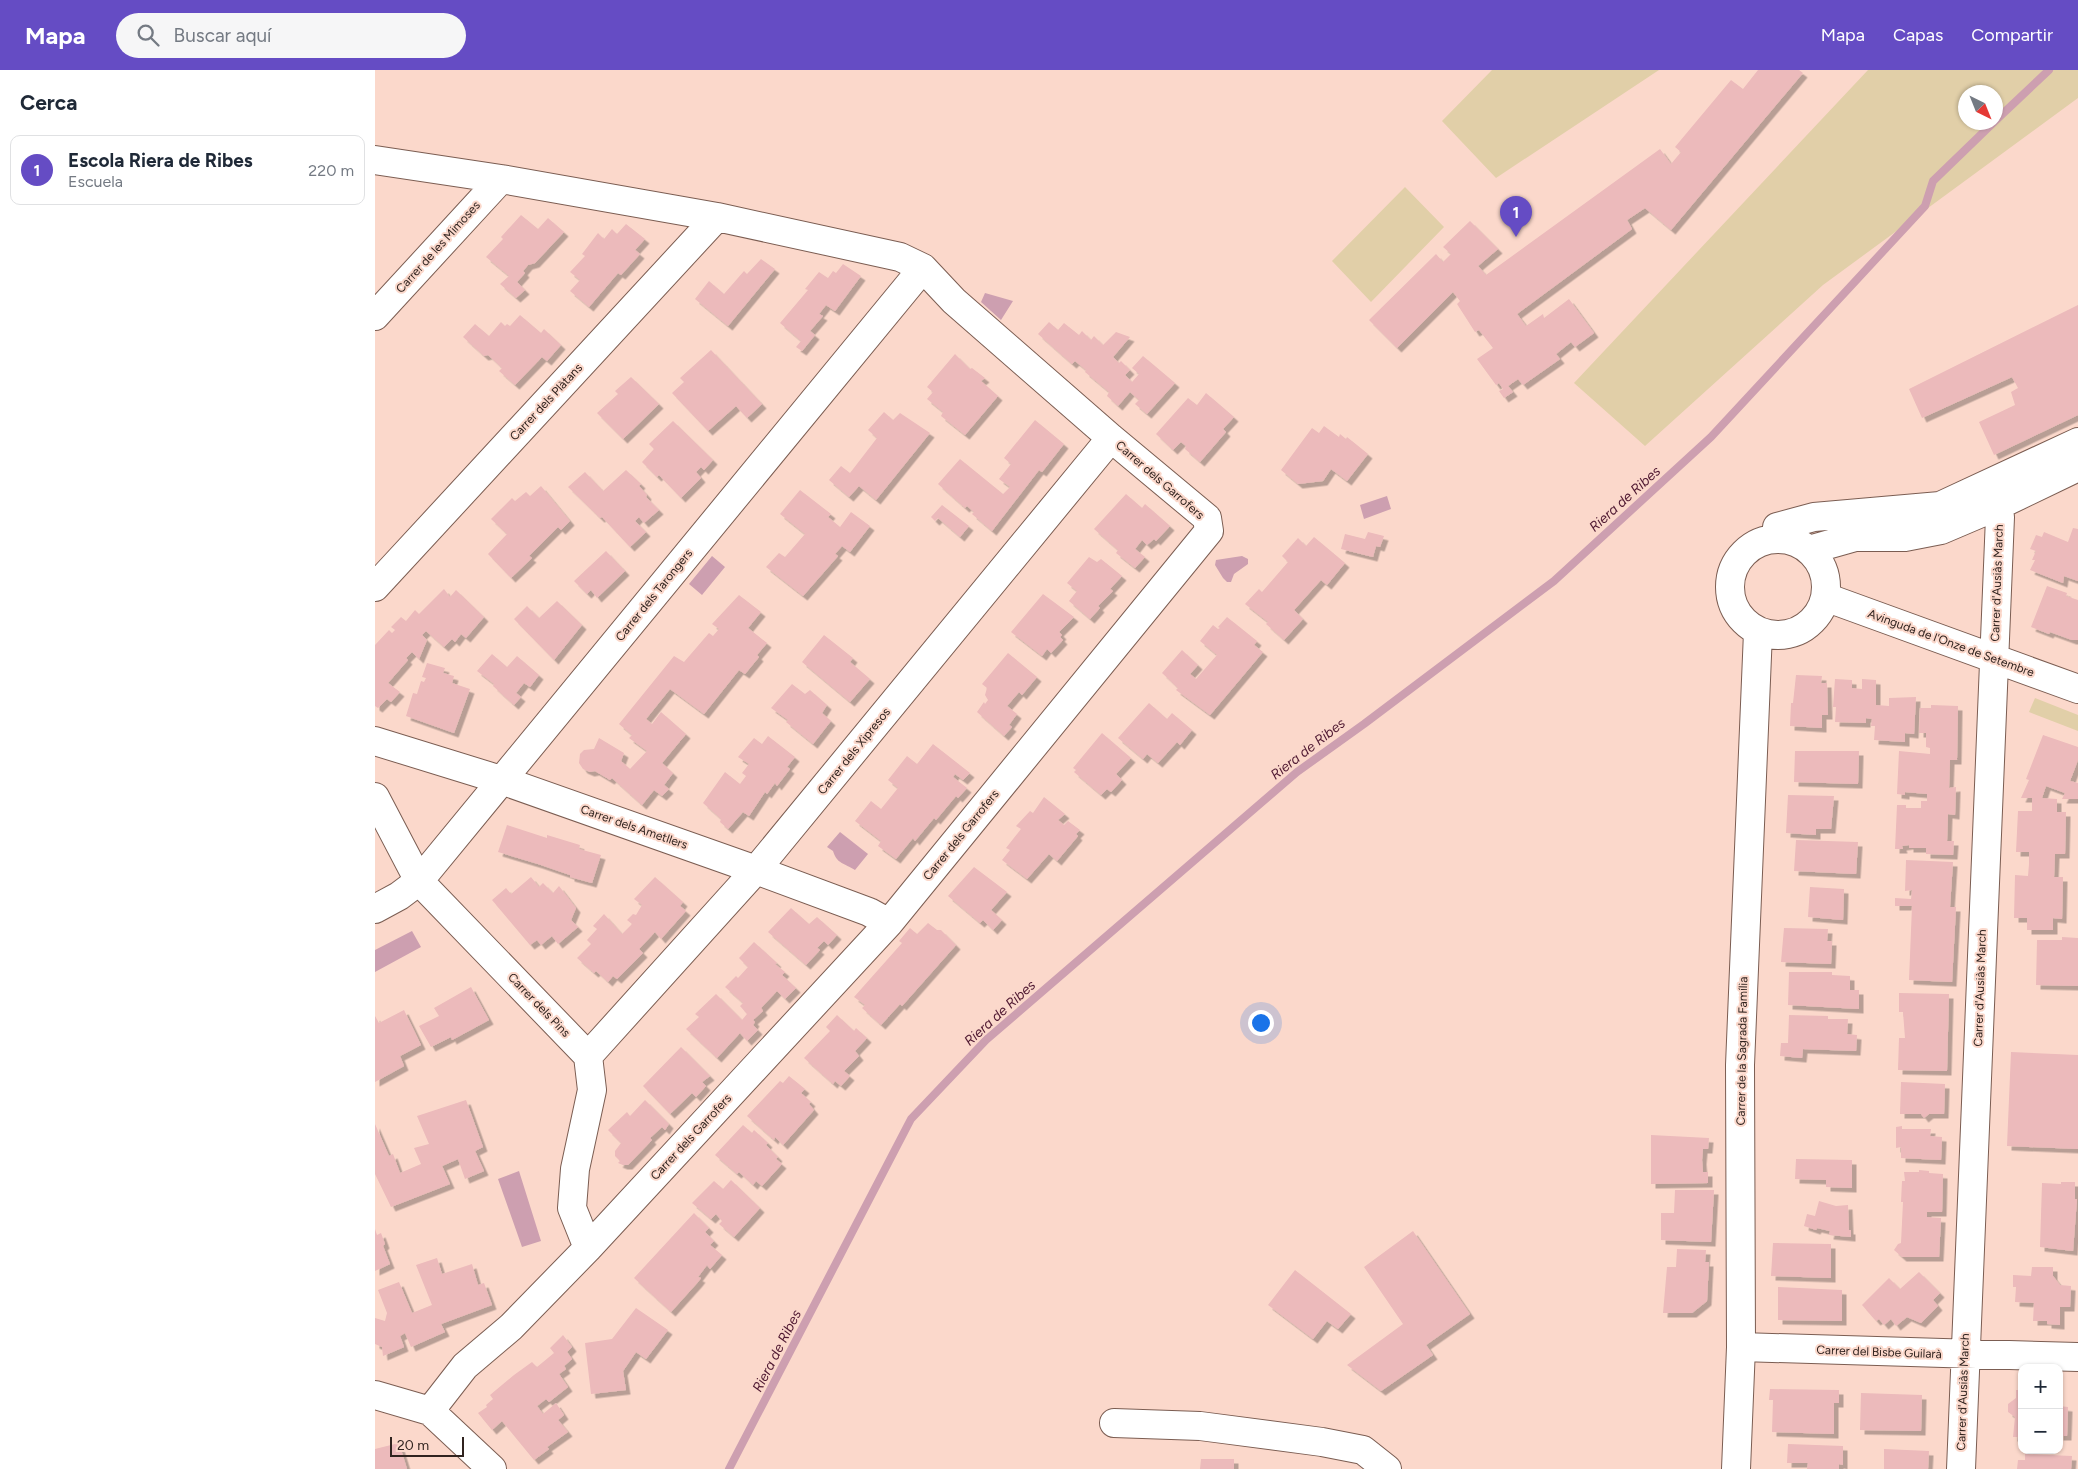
<!DOCTYPE html>
<html lang="es">
<head>
<meta charset="utf-8">
<style>
	:root { --surface:#fff; --page:#f6f6f7; --text:#1f2937; --muted:#747a83; --line:#e0e1e3; --accent:#654cc4 }
	body { margin:0; font-family:Figtree,sans-serif; background:var(--page); color:var(--text) }
	.controls { position:absolute; right:15px; bottom:15px; display:grid; overflow:hidden; border-radius:10px; box-shadow:0 1px 4px #0004 }
	.controls button { width:45px; height:45px; display:grid; place-items:center; padding:0; border:0; border-bottom:1px solid var(--line); background:var(--surface); color:var(--text); font:25px sans-serif }
	.compass { position:absolute; left:1583px; top:15px; width:45px; height:45px; border-radius:50%; background:var(--surface); box-shadow:0 1px 4px #0004; rotate:137deg }
	.scale { position:absolute; left:15px; bottom:12px; width:74px; box-sizing:border-box; padding-left:5px; border:2px solid #30231f; border-top:0; font-size:14px; line-height:18px; white-space:nowrap; color:#30231f; -webkit-text-stroke:4px #fbd8cb; paint-order:stroke }
	.you { position:absolute; left:885px; top:952px; width:18px; height:18px; margin:-12px; border:4px solid #fff; border-radius:50%; background:#1a73e8; box-shadow:0 0 0 8px #1a73e833 }
	.badge { display:grid; place-items:center; width:32px; height:32px; border-radius:50%; background:var(--accent); color:#fff; font-size:16px; font-weight:700 }
	.pin { position:absolute; translate:-50% -41px; filter:drop-shadow(0 1px 2px #0008) }
	.pin::after { content:''; position:absolute; top:26px; width:18px; height:15px; background:inherit; clip-path:polygon(0 0,100% 0,50% 100%) }
	.list { margin:0; padding:0; list-style:none }
	h2 { display:flex; justify-content:space-between; align-items:center; height:65px; margin:0; padding:0 20px; font-size:21px }
	h2 small { font-size:16px; font-weight:400; color:var(--muted) }
	.list li { display:grid; grid-template-columns:32px 1fr auto; gap:15px; align-items:center; box-sizing:border-box; height:70px; margin:0 10px 10px; padding:0 10px; border:1px solid var(--line); border-radius:10px }
	.list b { display:block; font-size:19px; white-space:nowrap }
	.list p { margin:0; font-size:16px; white-space:nowrap; color:var(--muted) }
	.list em { font-size:16px; font-style:normal; color:var(--muted) }
	.icon { flex:none; width:28px; height:28px; fill:none; stroke:currentColor; stroke-width:2; stroke-linecap:round; stroke-linejoin:round }
	.map { position:relative; flex:none; width:1703px; height:1399px; overflow:hidden }
	header { display:flex; align-items:center; gap:30px; box-sizing:border-box; height:70px; padding:0 25px; background:var(--accent); color:#fff }
	header strong { font-size:24px }
	nav { display:flex; gap:28px; margin-inline-start:auto; font-size:18px }
	.search { width:350px; height:45px; background:var(--page); display:flex; align-items:center; gap:12px; box-sizing:border-box; padding:0 18px; border-radius:28px; color:var(--muted); font-size:19px }
	main { display:flex }
	aside { flex:1; background:var(--surface) }
	.map>svg:first-child { display:block }
	.green { fill:#e1cfa8; fill-rule:evenodd }
	.water { fill:#cd9fb0 }
	.lines { fill:none; stroke-linecap:round; stroke-linejoin:round }
	.stream { stroke:#cd9fb0; stroke-width:8 }
	.building { fill:#ecbabb; filter:url(#shadow) }
	.minor-casing { stroke:#7b5d52; stroke-width:30 }
	.minor { stroke:#fff; stroke-width:28 }
	.labels { text-anchor:middle; dominant-baseline:central; stroke-width:4; stroke-linejoin:round; paint-order:stroke }
	.street-label { font-size:12px; fill:#30231f; stroke:#fbd8cb }
	.water-label { font-size:14px; font-style:italic; fill:#4f1831; stroke:#fbd8cb }
</style>
</head>
<body>
<header>
<strong>Mapa</strong>
<div class="search"><svg class="icon" aria-label="search" viewBox="0 0 24 24"><circle cx="10" cy="10" r="6"/><path d="M15 15l6 6"/></svg>Buscar aquí</div>
<nav><a>Mapa</a><a>Capas</a><a>Compartir</a></nav>
</header>
<main>
<aside>
<h2>Cerca<small></small></h2>
<ul class="list">
<li><span class="badge">1</span><div><b>Escola Riera de Ribes</b><p>Escuela</p></div><em>220 m</em></li>
</ul>
</aside>
<div class="map">
<svg width="1703" height="1399" viewBox="0 0 1703 1399">
	<defs>
		<filter id="shadow"><feDropShadow dx="4.5" dy="4.5" stdDeviation="0" flood-color="#0004"/></filter>
	</defs>
	<rect width="100%" height="100%" fill="#fbd8cb"/>
	<!-- green -->
	<path class="green" d="M1117,0H1284L1121,108L1067,51Z
		M1493,0H1703V28L1448,215L1270,376L1199,313ZM1620,22V52H1590V22Z
		M1030,117L1069,157L996,232L957,191Z
		M1660,628L1703,645V661L1654,642Z"/>
	<!-- water -->
	<path class="water" d="M610,223L638,231L626,250L606,232Z
		M1012,426L1016,439L989,449L985,435Z
		M337,486L350,497L327,525L314,514Z
		M867,486L873,489V494L859,504L856,512H852L848,508L840,495L841,490Z
		M465,762L493,784L480,800C469,793 462,794 458,781L452,777Z
		M37,861L46,877L0,902V880Z
		M144,1101L166,1171L147,1177L123,1109Z"/>
	<g class="lines">
		<!-- stream -->
		<path class="stream" d="M1620,51L1674,0
			M354,1399L536,1049L611,970L922,702L989,654L1179,511L1336,367L1550,136L1558,111L1619,52"/>
	</g>
	<!-- building -->
	<path class="building" d="M1383,0H1424L1428,3L1296,160L1270,138L1252,150L1257,159L1142,244L1151,256L1168,244L1169,248L1194,229L1219,263L1200,277L1196,272L1181,284L1185,289L1148,315L1143,309L1133,316L1138,322L1129,328L1124,321L1128,319L1124,313L1121,315L1102,289L1118,278L1104,260L1100,262L1082,234L1085,231L1078,222L1022,278L994,250L1061,184L1068,192L1076,184L1068,177L1095,151L1123,179L1103,196L1111,205L1285,79L1296,94L1306,82L1300,77L1356,10L1368,19Z
		M146,145L163,159L173,148L189,162L160,193L153,195L148,201L150,203L142,212L150,220L141,228L125,214L134,206L111,187L128,169L126,167Z
		M251,154L270,169L260,180L265,184L246,205L243,203L214,237L195,221L205,210L195,202L210,186L207,184L223,163L229,169L237,159L242,164Z
		M386,189L400,199L353,256L320,229L334,211L349,224L369,201L372,204Z
		M468,194L486,206L460,241L451,235L444,244L448,246L435,261L440,265L427,281L421,277L426,271L405,253L433,220L430,219L444,202L453,208L458,201L461,203Z
		M1703,235V345L1619,385L1604,352L1640,335L1636,322L1643,318L1637,307L1547,348L1534,319Z
		M145,245L166,263L169,259L186,275L172,291L167,287L140,315L124,301L127,298L113,285L109,286L88,267L100,254L114,266L126,252L130,256L132,254L135,256Z
		M674,252L683,260L689,253L704,265L707,261L716,270L719,266L728,275L741,262L755,267L738,287L744,293L746,291L755,300L750,305L757,312L764,304L757,298L768,286L800,313L772,344L760,334L764,330L755,322L743,336L732,326L734,322L710,302L711,300L700,291L697,294L663,264Z
		M336,280L387,334L372,348L361,336L333,361L297,323L309,312L305,308Z
		M580,284L595,299L597,298L610,308L606,311L623,326L590,365L566,346L568,342L552,329L558,322L552,317Z
		M256,307L284,334L248,369L222,343L243,324L240,321Z
		M831,323L859,347L848,359L851,362L825,392L810,379L811,376L806,372L798,380L781,364L813,328L822,335Z
		M509,342L518,350L525,343L555,363L501,430L484,416L474,427L454,410L466,396L475,403L502,368L493,360Z
		M660,350L689,374L667,402L664,400L617,461L597,444L599,442L592,436L590,438L563,414L585,389L628,424L635,417L624,409L636,394L629,388Z
		M298,351L338,390L329,400L326,397L321,402L326,408L306,428L284,405L282,407L267,392L279,379L274,374Z
		M949,356L964,367L965,364L971,369L972,367L993,384L972,411L956,399L948,411L923,414L906,400L937,358L944,363Z
		M251,400L266,414L264,416L272,425L271,427L284,440L269,453L264,447L260,451L271,462L255,477L227,447L225,448L193,417L210,402L228,421Z
		M166,416L195,451L186,460L183,457L154,486L157,488L136,508L113,484L132,464L116,449L137,428L140,431L151,422L155,426Z
		M425,420L456,444L453,447L465,457L476,442L495,456L475,482L467,476L460,484L463,486L428,526L391,497L404,483L410,487L430,464L405,444Z
		M751,424L767,438L770,434L795,456L781,471L779,469L772,475L767,470L760,479L770,487L760,498L741,483L743,480L719,459Z
		M567,435L594,456L585,467L563,448L560,451L556,447Z
		M1698,458L1703,459V511L1689,506L1688,513L1655,500L1660,490H1657L1661,481L1655,479L1661,465L1667,467L1669,462L1693,472Z
		M993,462L1009,466L1005,477L1001,476L998,487L966,479L970,464L990,469Z
		M939,467L970,493L952,515L946,510L919,540L928,549L909,570L891,554L893,552L870,534L884,519L887,522L913,492L907,486L923,468L931,476Z
		M231,481L250,501L222,528L216,520L212,524L199,511Z
		M714,487L722,492L726,489L747,506L735,519L738,521L723,536L725,538L715,549L694,531L702,521L692,513Z
		M1672,516L1692,523L1691,526L1703,530V570H1697L1675,562L1674,564L1656,557Z
		M69,519L75,527L81,520L109,547L91,568L86,564L80,572L77,569L69,577L51,561L47,565L52,570L44,589L37,582L31,588L33,590L13,613L25,622L16,632L12,629L3,638L0,636V575L14,560L17,563L20,560L16,557L26,547L31,551L40,540L44,544Z
		M668,524L699,547L684,562L687,565L685,567L688,570L676,583L672,579L667,586L636,562Z
		M364,525L386,542L373,558L392,573L382,585L384,587L370,604L364,600L329,644L295,619L271,649L277,654L286,642L311,664L287,693L298,703L289,715L294,719L287,726L279,720L267,735L237,708L235,710L220,701L215,702L208,699L204,693L205,684L209,680L219,679L224,668L249,683L246,691L255,699L272,681L254,668L257,665L244,654L299,586L309,592L334,563L338,566L344,559L337,554Z
		M182,531L207,555L179,590L139,549L152,536L164,548Z
		M852,547L882,571L879,575L888,582L835,645L801,620L803,618L787,603L807,580L823,595L815,604L821,609L842,585L825,571L838,555L843,559L845,558L843,557Z
		M449,565L478,588L475,592L495,609L475,632L427,592Z
		M633,583L662,607L647,625L644,622L632,636L642,644L634,655L637,657L629,666L602,642L609,632L610,634L613,630L610,625L612,618L607,614Z
		M117,584L132,597L142,586L164,605L155,617L149,613L141,623L146,627L139,635L118,616L119,614L102,601Z
		M52,593L70,598L68,603L79,606L77,613L95,619L79,663L31,646L38,623L42,624L46,611L49,612L51,608L47,607Z
		M1421,605L1447,606L1446,613H1452L1453,645H1447V658L1415,656L1416,633H1418Z
		M1460,609L1477,610V618L1487,619V609L1501,610V635L1514,636V628L1541,627L1539,664L1530,663V672L1499,670L1500,656H1496L1497,649L1491,648V653L1460,652L1461,637H1458Z
		M417,614L430,624L435,620L452,635L447,643L456,651L438,674L411,652L413,650L396,638Z
		M774,633L792,649L797,643L817,660L805,675L802,672L783,693L772,684L768,689L743,668Z
		M1556,635L1583,636L1582,690H1575L1574,718L1581,717L1580,745L1573,744L1572,771H1579L1578,785L1551,784V778H1534V775L1527,776L1528,779H1520L1522,735H1531V738H1546V731H1552V724L1530,722V725L1522,724L1524,681L1555,684V678L1551,677V663H1544L1545,638H1556Z
		M727,663L756,688L741,704L747,710L736,722L732,719L726,725L699,702L701,700L698,698Z
		M1668,665L1703,677V690L1695,711L1703,713V729H1687L1690,723L1671,716L1667,728L1682,729V742H1691L1690,784H1680L1679,807H1688L1687,849L1678,848V860H1652V848H1639L1640,805L1653,806L1654,794V782H1641L1643,741H1657V728H1646L1654,710L1651,709Z
		M393,666L420,687L412,697L415,699L402,716L400,713L392,724L390,722L374,746L368,742L353,759L345,752L346,749L328,733L350,702L365,714L371,706L367,703L374,694L363,687L379,668L387,674Z
		M558,674L595,703L588,710L580,704L578,707L592,718L583,728L581,726L561,750L559,748L540,771L538,768L521,789L503,776L506,771L480,751L496,731L506,739L523,718L513,710L532,686L542,694Z
		M1420,681H1484L1483,714L1419,712Z
		M1413,725L1459,726L1456,759H1441V765L1411,763Z
		M669,727L690,744L683,750L689,755L693,751L705,760L701,764L703,766L682,791L674,784L652,809L627,790L635,780L631,778L646,759L641,756L655,741L658,743Z
		M132,755L172,768V765L205,775L204,779L226,785L217,813L195,807V805L163,794L123,782Z
		M1421,770L1483,772L1481,804L1419,801Z
		M1531,790L1578,792L1575,837H1581L1577,912L1534,910L1537,836H1520V828L1536,829L1537,820L1530,821Z
		M599,797L632,822L616,840L627,850L618,860L608,850L605,853L573,826Z
		M156,807L164,817L168,813L178,823L184,816L201,838L196,850L203,857L183,874L177,866L166,875L162,870L155,875L117,830L131,818L136,824Z
		M280,807L308,832L305,836L311,841L286,869L280,862L264,879L268,883L242,909L238,906L233,912L221,901L219,903L202,888L216,874L212,870L222,859L218,856L229,844L247,864L257,854L252,850L258,844L261,845L267,835L259,829Z
		M1435,817L1469,819L1468,850L1433,847Z
		M416,838L434,854L442,847L462,865L453,875L449,871L442,878L445,880L431,895L393,862Z
		M553,853L562,860H566L581,875L527,936L525,934L506,955L487,938L490,935L479,927L527,873L524,871L535,858L542,864Z
		M1409,858L1453,859L1452,871H1457L1456,894L1406,892Z
		M1687,867L1703,868V916L1661,915L1662,870H1687Z
		M379,872L402,893L400,894L410,902L407,905L421,918L410,929L402,921L386,938L388,941L378,950L380,952L378,955L383,960L372,971L365,963L342,988L311,959L324,947L320,944L341,924L367,950L372,944L365,936L368,933L350,917L361,906L363,908L373,897L364,888Z
		M1414,902H1457V905L1475,906V920H1484V939L1413,935Z
		M96,917L114,950L77,970L76,967L56,977L44,956L64,946L59,938Z
		M1524,923L1574,924L1572,1001L1523,1000L1524,968H1530L1528,942H1524Z
		M29,940L46,975L25,986L29,996L0,1012V946L4,953Z
		M462,945L479,961L481,958L492,968L480,981L484,986L469,1001L475,1006L466,1016L460,1011L458,1014L429,988L455,961L451,957Z
		M1414,945L1453,946V949H1473L1472,964L1482,965L1481,981L1428,979L1427,988L1405,986L1406,973H1413Z
		M306,977L335,1006L327,1012L331,1016L321,1027L317,1023L295,1044L268,1016Z
		M1636,982L1703,985V1079L1632,1076Z
		M414,1006L430,1019L426,1023L436,1032L434,1034L439,1040L408,1075L400,1067L399,1070L372,1046L405,1011L408,1013Z
		M1526,1012L1570,1014L1569,1044H1554L1549,1048L1546,1044H1525Z
		M91,1030L108,1077L100,1081L109,1101L90,1109L83,1089L67,1096L75,1114L16,1137L0,1104V1054L14,1086L18,1084L25,1103L46,1094L39,1078L54,1074L42,1046Z
		M270,1030L294,1054L290,1060L287,1057L275,1068L277,1070L253,1095H248L243,1093L245,1091L240,1086V1081L246,1073L233,1060L252,1042L255,1046Z
		M368,1055L377,1063L379,1060L393,1073L391,1075L403,1087L401,1089L407,1094L387,1116L381,1111L378,1115L364,1102L362,1104L340,1085Z
		M1527,1056V1059H1556L1555,1066L1567,1067L1566,1090L1526,1088V1077L1521,1078V1057Z
		M1276,1065L1334,1068L1333,1079H1328L1327,1090L1328,1102H1333V1113L1276,1114Z
		M1421,1089L1477,1090V1118L1451,1117V1110L1420,1109Z
		M1544,1100L1554,1101V1103L1568,1104L1567,1142H1552V1147L1566,1148L1564,1187H1527L1519,1180L1523,1174L1526,1173L1528,1132H1526L1527,1111H1530L1529,1102H1544Z
		M356,1110L385,1138L359,1167L344,1154L347,1151L341,1144L336,1149L317,1133L339,1111L348,1119Z
		M1686,1112H1700V1129H1702L1698,1181L1665,1177L1667,1113L1686,1114Z
		M1300,1120H1339L1336,1172L1286,1170V1143H1299Z
		M1444,1131L1461,1136L1473,1135L1474,1160H1476V1167L1454,1165L1455,1161L1442,1158L1441,1160L1429,1156L1432,1144L1440,1146Z
		M319,1143L334,1158L330,1162L339,1171L335,1175L347,1185L335,1199L332,1195L323,1207L326,1208L323,1212L296,1242L259,1208Z
		M0,1159L2,1165L6,1163L10,1174L8,1176L15,1194L0,1201Z
		M1038,1161L1095,1244L1051,1275L1058,1285L1006,1321L972,1295L1028,1254L989,1197Z
		M1398,1173L1456,1174V1208L1396,1206Z
		M1302,1179L1331,1180L1330,1192H1334L1332,1231L1317,1243H1288L1292,1197H1301Z
		M62,1188L67,1204L97,1194L103,1215L109,1213L117,1235L66,1254L70,1262L36,1277L30,1263L25,1266L29,1277L8,1286L7,1277L0,1274V1248L10,1251L12,1243L3,1220L24,1212L37,1243L57,1235L41,1195Z
		M1657,1197H1678V1206L1685,1215L1696,1216L1695,1237H1685V1255L1672,1254V1251H1658L1659,1233L1640,1232L1641,1217H1638V1205L1656,1206Z
		M920,1200L976,1244L963,1259L952,1251L938,1269L893,1235Z
		M1544,1202L1565,1223L1558,1230L1563,1236L1546,1253L1532,1247L1521,1256L1516,1249L1509,1255L1504,1249L1501,1251L1487,1235L1514,1208L1525,1219Z
		M1403,1217L1467,1220V1251L1403,1250Z
		M261,1238L293,1260L271,1289L261,1282L248,1301L251,1320L216,1324L210,1273L237,1269Z
		M188,1265L197,1277L192,1282L197,1289L189,1296L191,1299L184,1304L193,1317L174,1332L171,1329L162,1336L168,1344L181,1333L189,1345L183,1350L193,1362L172,1377L174,1379L159,1390L127,1351L117,1360L103,1343L112,1337L111,1335L118,1329L115,1325L139,1305L157,1292L162,1297L179,1283L175,1278Z
		M1395,1319L1464,1320V1333H1459V1364L1397,1362L1398,1330H1394Z
		M1641,1320H1647V1367H1638L1640,1347L1633,1342V1334L1641,1328Z
		M1486,1323L1547,1325L1546,1361L1485,1360Z
		M1684,1336L1693,1337L1692,1366H1684Z
		M24,1373L32,1399H0V1379Z
		M1413,1374L1468,1376V1395L1464,1394V1399H1432L1433,1393H1412Z
		M1509,1379L1554,1381L1553,1399H1509Z
		M1650,1384L1697,1386L1696,1399H1642L1643,1390H1650Z
		M826,1389H859V1399H825Z"/>
	<g class="lines">
		<defs>
			<path id="minor" d="M0,90L126,109L342,147L525,187L548,198L579,231L736,368L832,448L834,461L514,853L213,1178L136,1257L90,1296L55,1341
				M0,246L126,109
				M1402,457L1439,447L1565,436L1703,372
				M1355 517a48 48 0 1 1 96 0a48 48 0 1 1-96 0Z
				M1434,480L1480,467H1530L1566,460L1620,437L1703,397
				M0,517L342,147
				M1450,527L1703,619
				M0,671L126,710L381,800L494,842L514,853
				M0,727L44,811L213,986L217,1020L200,1099L197,1138L213,1178
				M0,839L24,826L44,811L548,198
				M213,986L381,800L736,368
				M1366,1277L1703,1287
				M0,1325L55,1341L117,1399
				M739,1353L825,1356L947,1372L988,1380L1012,1399
				M1361,1399L1366,1277L1365,995L1383,562
				M1586,1399L1625,447L1620,437"/>
		</defs>
		<!-- minor casing -->
		<use href="#minor" class="minor-casing"/>
		<!-- minor -->
		<use href="#minor" class="minor"/>
	</g>
	<g class="labels">
		<!-- street labels -->
		<g class="street-label">
			<text transform="translate(63 177) rotate(-48)">Carrer de les Mimoses</text>
			<text transform="translate(171 332) rotate(-47)">Carrer dels Plàtans</text>
			<text transform="translate(785 410) rotate(41)">Carrer dels Garrofers</text>
			<text transform="translate(1622 513) rotate(-88)">Carrer d'Ausiàs March</text>
			<text transform="translate(279 525) rotate(-51)">Carrer dels Tarongers</text>
			<text transform="translate(1576 573) rotate(20)">Avinguda de l'Onze de Setembre</text>
			<text transform="translate(479 681) rotate(-51)">Carrer dels Xipresos</text>
			<text transform="translate(259 757) rotate(19)">Carrer dels Ametllers</text>
			<text transform="translate(586 765) rotate(-51)">Carrer dels Garrofers</text>
			<text transform="translate(1605 918) rotate(-88)">Carrer d'Ausiàs March</text>
			<text transform="translate(164 935) rotate(46)">Carrer dels Pins</text>
			<text transform="translate(1367 981) rotate(-89)">Carrer de la Sagrada Família</text>
			<text transform="translate(316 1067) rotate(-47)">Carrer dels Garrofers</text>
			<text transform="translate(1504 1282) rotate(2)">Carrer del Bisbe Guilarà</text>
			<text transform="translate(1588 1322) rotate(-88)">Carrer d'Ausiàs March</text>
		</g>
		<!-- water labels -->
		<g class="water-label">
			<text transform="translate(1250 429) rotate(-42)">Riera de Ribes</text>
			<text transform="translate(933 679) rotate(-38)">Riera de Ribes</text>
			<text transform="translate(625 943) rotate(-42)">Riera de Ribes</text>
			<text transform="translate(402 1281) rotate(-63)">Riera de Ribes</text>
		</g>
	</g>
</svg>
<div class="controls">
<button>+</button>
<button>−</button>
</div>
<svg class="compass" viewBox="-18 -18 36 36"><path d="M0-13l5 13h-10z" fill="#e53935"/><path d="M0 13l5-13h-10z" fill="#747a83"/></svg>
<div class="scale">20 m</div>
<div class="you"></div>
<div class="pin badge" style="left:1141px;top:167px">1</div>
</div>
</main>
</body>
</html>
